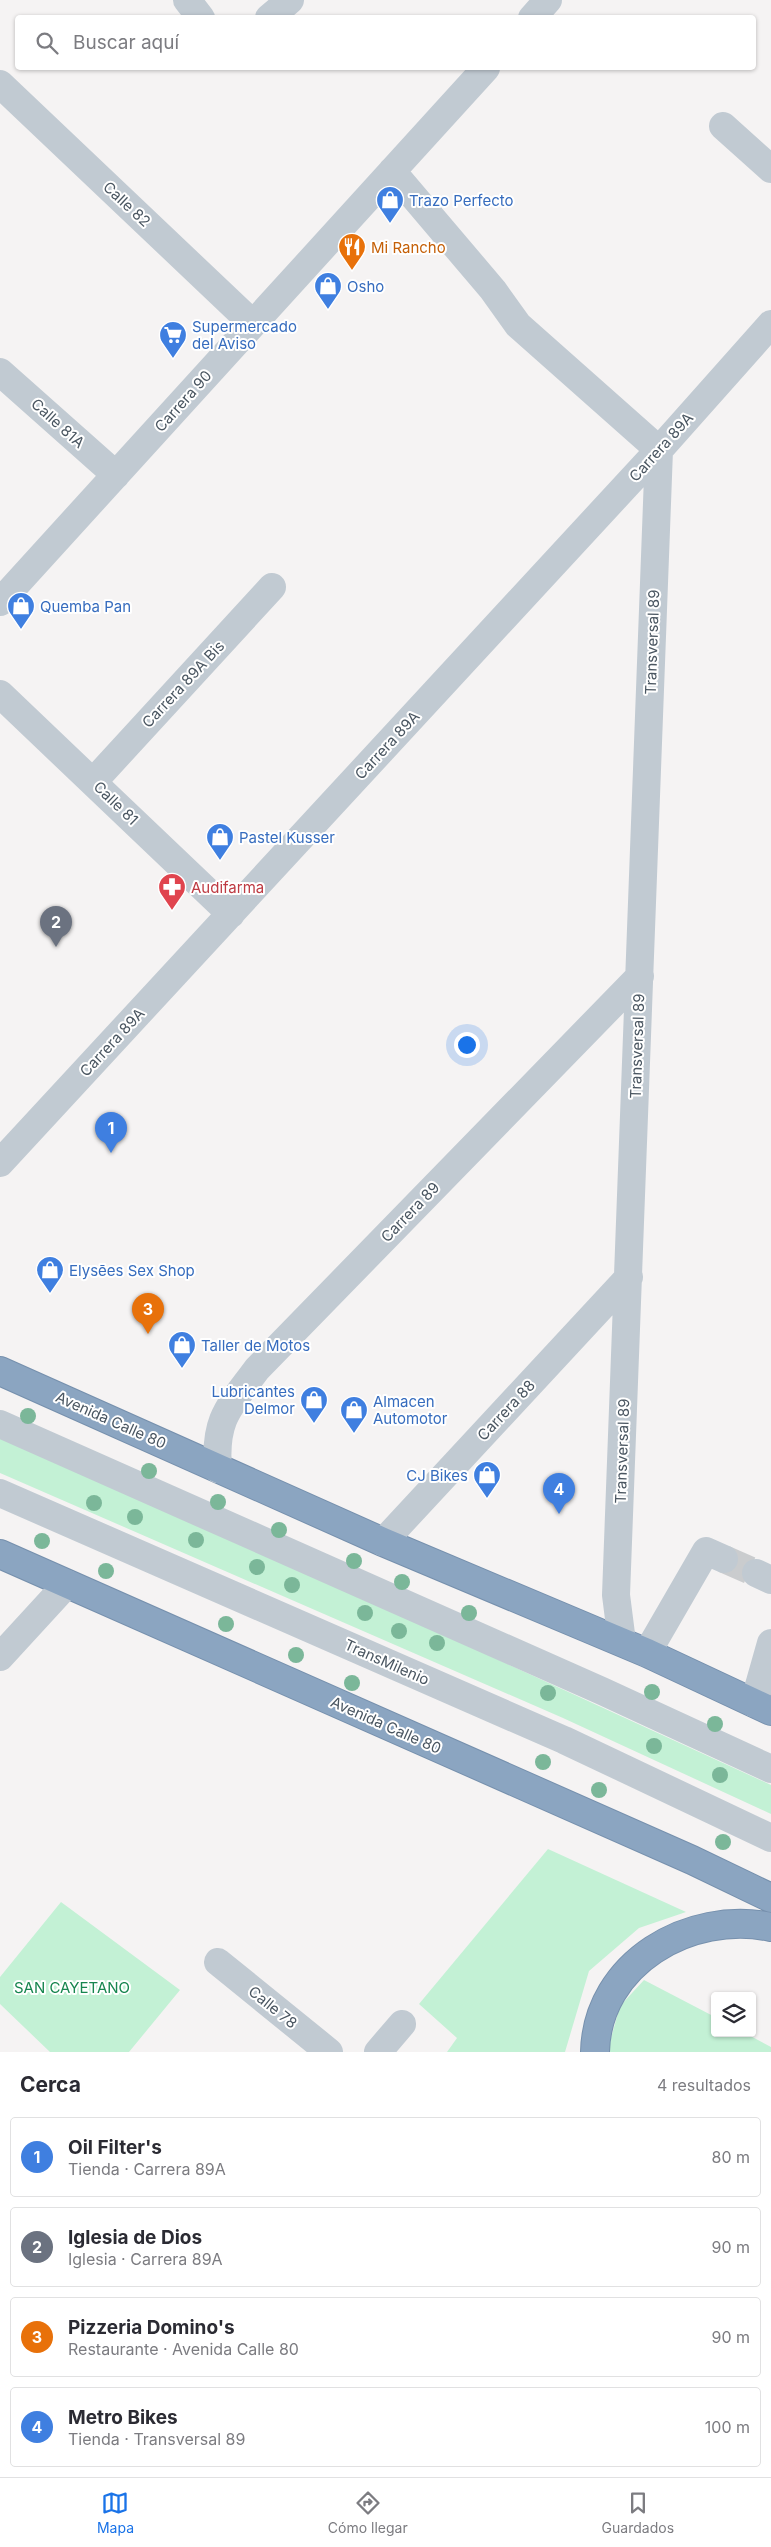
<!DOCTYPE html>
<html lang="es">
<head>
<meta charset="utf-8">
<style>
	:root { --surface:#fff; --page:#f2f2f3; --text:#2b2b33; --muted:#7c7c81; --line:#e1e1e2; --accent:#1a73e8 }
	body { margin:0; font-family:Inter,sans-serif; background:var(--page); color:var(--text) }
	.controls { position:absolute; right:15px; bottom:15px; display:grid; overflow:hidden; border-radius:5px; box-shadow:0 1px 4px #0004 }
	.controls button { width:45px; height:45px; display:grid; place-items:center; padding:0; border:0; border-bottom:1px solid var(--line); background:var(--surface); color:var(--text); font:25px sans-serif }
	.you { position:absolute; left:466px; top:1044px; width:18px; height:18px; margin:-12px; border:4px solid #fff; border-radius:50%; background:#1a73e8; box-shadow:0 0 0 8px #1a73e833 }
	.badge { display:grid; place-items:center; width:32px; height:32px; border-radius:50%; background:var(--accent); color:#fff; font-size:16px; font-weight:700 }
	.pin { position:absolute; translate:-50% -41px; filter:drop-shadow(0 1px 2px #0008) }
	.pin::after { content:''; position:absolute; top:26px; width:18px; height:15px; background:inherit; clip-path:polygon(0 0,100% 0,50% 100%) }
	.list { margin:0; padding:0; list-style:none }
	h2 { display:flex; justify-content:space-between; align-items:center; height:65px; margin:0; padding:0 20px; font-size:21px }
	h2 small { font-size:16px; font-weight:400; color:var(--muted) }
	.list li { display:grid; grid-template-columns:32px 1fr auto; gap:15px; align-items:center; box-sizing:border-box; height:80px; margin:0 10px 10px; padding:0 10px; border:1px solid var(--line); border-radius:5px }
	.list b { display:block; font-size:19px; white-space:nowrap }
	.list p { margin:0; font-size:16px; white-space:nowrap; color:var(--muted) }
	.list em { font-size:16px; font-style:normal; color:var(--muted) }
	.icon { flex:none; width:28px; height:28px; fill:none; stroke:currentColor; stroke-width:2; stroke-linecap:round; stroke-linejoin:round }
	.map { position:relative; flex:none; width:771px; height:2052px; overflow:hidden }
	.search { position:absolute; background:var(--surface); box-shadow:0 1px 4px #0004; left:15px; right:15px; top:15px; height:55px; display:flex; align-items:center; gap:12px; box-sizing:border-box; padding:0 18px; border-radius:5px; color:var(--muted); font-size:19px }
	.sheet { height:425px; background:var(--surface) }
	nav { display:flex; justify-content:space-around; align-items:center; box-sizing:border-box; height:70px; border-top:1px solid var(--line); background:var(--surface); font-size:14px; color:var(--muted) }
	nav a { display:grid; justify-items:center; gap:2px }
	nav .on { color:var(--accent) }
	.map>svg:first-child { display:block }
	.green { fill:#c3f1d5 }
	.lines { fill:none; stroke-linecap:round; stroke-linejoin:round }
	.minor-tunnel { stroke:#caccce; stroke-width:28; stroke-dasharray:28 14; stroke-linecap:butt }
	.highway-casing { stroke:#7690ad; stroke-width:30 }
	.minor { stroke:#c1cad2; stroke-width:28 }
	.highway { stroke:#8ba5c1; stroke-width:28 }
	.tree { fill:#7bb799 }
	.labels { text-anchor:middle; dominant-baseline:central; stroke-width:4; stroke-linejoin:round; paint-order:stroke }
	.shop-label { font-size:15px; fill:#366cbe; stroke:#fff; text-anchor:start }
	.street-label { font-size:15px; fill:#4a5661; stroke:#fff }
	.food-label { font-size:15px; fill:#c56008; stroke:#fff; text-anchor:start }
	.health-label { font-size:15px; fill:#be3a42; stroke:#fff; text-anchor:start }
	.park-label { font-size:15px; fill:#17864f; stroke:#fff }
</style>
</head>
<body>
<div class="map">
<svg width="771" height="2052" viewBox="0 0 771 2052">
	<rect width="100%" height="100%" fill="#f5f3f3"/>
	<!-- green -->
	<path class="green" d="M0,1438L427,1627L771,1785V1814L563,1718L0,1473Z
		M548,1849L686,1912L639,1928L589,1971L565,2052H447L457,2038L419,2004Z
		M61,1902L180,1990L129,2052H50L0,2004V1977Z
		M644,1980L715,2017V2033H745L771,2047V2052H609V2045L620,2006Z"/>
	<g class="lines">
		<!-- minor-tunnel -->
		<path class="minor-tunnel" d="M724,1559L756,1573"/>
		<defs>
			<path id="highway" d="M0,1371L383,1542L647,1653L771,1711
				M0,1554L692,1860L771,1898
				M595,2052C597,1963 690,1910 771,1927"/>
		</defs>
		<!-- highway casing -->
		<use href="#highway" class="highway-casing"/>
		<!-- minor -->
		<path class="minor" d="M187,0L201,18
			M269,18L290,0
			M532,18L548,0
			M0,84L253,324
			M723,126L771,169
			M392,171L493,290L518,325L659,450
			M0,372L116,475
			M0,602L486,68
			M0,694L231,914
			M93,782L272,587
			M0,1163L659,450L771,324
			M0,1424L602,1691L771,1769
			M218,1469C214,1419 229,1407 257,1369L640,976
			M0,1493L564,1740L771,1838
			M383,1542L629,1277
			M756,1573L771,1580
			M622,1642L616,1595L659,450
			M647,1653L706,1551L724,1559
			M0,1657L67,1584
			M754,1703L771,1643
			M218,1962L329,2052
			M378,2052L402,2024"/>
		<!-- highway -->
		<use href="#highway" class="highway"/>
	</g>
	<!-- trees -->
	<g class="tree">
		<circle cx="28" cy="1416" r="8"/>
		<circle cx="149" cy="1471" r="8"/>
		<circle cx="218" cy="1502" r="8"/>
		<circle cx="94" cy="1503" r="8"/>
		<circle cx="135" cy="1517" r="8"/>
		<circle cx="279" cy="1530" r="8"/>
		<circle cx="196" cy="1540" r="8"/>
		<circle cx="42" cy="1541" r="8"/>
		<circle cx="354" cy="1561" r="8"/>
		<circle cx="257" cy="1567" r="8"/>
		<circle cx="106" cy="1571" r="8"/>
		<circle cx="402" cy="1582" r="8"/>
		<circle cx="292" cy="1585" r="8"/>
		<circle cx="365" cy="1613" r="8"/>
		<circle cx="469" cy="1613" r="8"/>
		<circle cx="226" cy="1624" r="8"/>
		<circle cx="399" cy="1631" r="8"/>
		<circle cx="437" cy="1643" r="8"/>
		<circle cx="296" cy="1655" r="8"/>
		<circle cx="352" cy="1683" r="8"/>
		<circle cx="652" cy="1692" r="8"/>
		<circle cx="548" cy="1693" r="8"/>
		<circle cx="715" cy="1724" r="8"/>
		<circle cx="654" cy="1746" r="8"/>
		<circle cx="543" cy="1762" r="8"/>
		<circle cx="720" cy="1775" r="8"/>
		<circle cx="599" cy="1790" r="8"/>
		<circle cx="723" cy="1842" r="8"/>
	</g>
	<!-- icons -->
	<defs>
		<symbol id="shop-pin" viewBox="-11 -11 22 30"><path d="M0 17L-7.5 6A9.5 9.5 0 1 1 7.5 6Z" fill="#3f7fe0" stroke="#fff"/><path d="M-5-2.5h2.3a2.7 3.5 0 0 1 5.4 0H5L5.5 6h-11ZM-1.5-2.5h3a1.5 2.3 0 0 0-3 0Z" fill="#fff"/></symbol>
		<symbol id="restaurant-pin" viewBox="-11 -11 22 30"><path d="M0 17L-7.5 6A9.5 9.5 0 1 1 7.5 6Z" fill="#e8710a" stroke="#fff"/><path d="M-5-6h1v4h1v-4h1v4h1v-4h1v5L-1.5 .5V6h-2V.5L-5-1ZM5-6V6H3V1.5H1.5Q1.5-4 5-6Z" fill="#fff"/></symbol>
		<symbol id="supermarket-pin" viewBox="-11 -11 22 30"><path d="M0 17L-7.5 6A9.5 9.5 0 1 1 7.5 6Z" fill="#3f7fe0" stroke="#fff"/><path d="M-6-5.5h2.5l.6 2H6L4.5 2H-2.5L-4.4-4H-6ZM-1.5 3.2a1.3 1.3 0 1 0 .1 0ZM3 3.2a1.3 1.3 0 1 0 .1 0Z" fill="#fff"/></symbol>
		<symbol id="pharmacy-pin" viewBox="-11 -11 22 30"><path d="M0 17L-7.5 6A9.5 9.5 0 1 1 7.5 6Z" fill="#e0444e" stroke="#fff"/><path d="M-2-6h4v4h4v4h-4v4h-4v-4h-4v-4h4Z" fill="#fff"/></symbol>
	</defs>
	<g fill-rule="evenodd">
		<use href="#shop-pin" x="374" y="184" width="32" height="43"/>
		<use href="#restaurant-pin" x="336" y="231" width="32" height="43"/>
		<use href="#shop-pin" x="312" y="270" width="32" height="43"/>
		<use href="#supermarket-pin" x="157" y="319" width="32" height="43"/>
		<use href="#shop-pin" x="5" y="590" width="32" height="43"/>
		<use href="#shop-pin" x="204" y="821" width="32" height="43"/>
		<use href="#pharmacy-pin" x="156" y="871" width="32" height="43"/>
		<use href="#shop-pin" x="34" y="1254" width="32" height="43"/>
		<use href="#shop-pin" x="166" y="1329" width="32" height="43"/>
		<use href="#shop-pin" x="298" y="1384" width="32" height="43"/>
		<use href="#shop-pin" x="338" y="1394" width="32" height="43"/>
		<use href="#shop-pin" x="471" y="1459" width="32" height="43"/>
	</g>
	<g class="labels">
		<!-- shop labels -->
		<g class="shop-label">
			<text x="409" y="200">Trazo Perfecto</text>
			<text x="347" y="286">Osho</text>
			<text x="192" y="326">Supermercado<tspan x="192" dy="17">del Aviso</tspan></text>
			<text x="40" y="606">Quemba Pan</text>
			<text x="239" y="837">Pastel Kusser</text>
			<text x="69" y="1270">Elysēes Sex Shop</text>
			<text x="201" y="1345">Taller de Motos</text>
			<text x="295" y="1391" text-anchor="end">Lubricantes<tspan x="295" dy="17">Delmor</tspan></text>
			<text x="373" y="1401">Almacen<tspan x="373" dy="17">Automotor</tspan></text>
			<text x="468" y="1475" text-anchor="end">CJ Bikes</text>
		</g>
		<!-- street labels -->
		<g class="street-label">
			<text transform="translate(127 204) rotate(43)">Calle 82</text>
			<text transform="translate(183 401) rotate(-48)">Carrera 90</text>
			<text transform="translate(58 423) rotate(42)">Calle 81A</text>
			<text transform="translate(661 447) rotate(-48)">Carrera 89A</text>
			<text transform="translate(652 642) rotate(-88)">Transversal 89</text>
			<text transform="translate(183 684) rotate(-47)">Carrera 89A Bis</text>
			<text transform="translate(387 745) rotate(-47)">Carrera 89A</text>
			<text transform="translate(116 803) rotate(44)">Calle 81</text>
			<text transform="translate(112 1042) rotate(-47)">Carrera 89A</text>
			<text transform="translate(637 1046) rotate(-88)">Transversal 89</text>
			<text transform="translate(410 1212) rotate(-46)">Carrera 89</text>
			<text transform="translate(506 1410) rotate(-47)">Carrera 88</text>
			<text transform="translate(111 1420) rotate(24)">Avenida Calle 80</text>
			<text transform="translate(622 1451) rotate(-88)">Transversal 89</text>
			<text transform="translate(387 1662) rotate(24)">TransMilenio</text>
			<text transform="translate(386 1725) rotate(24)">Avenida Calle 80</text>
			<text transform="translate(273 2007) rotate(39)">Calle 78</text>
		</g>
		<!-- food labels -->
		<g class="food-label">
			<text x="371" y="247">Mi Rancho</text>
		</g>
		<!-- health labels -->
		<g class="health-label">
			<text x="191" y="887">Audifarma</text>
		</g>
		<!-- park labels -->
		<g class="park-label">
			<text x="72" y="1987">SAN CAYETANO</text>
		</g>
	</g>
</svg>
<div class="controls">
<button><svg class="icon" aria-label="layers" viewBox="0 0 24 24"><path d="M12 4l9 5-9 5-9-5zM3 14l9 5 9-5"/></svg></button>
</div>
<div class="you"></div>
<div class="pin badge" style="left:111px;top:1153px;background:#3f7fe0">1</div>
<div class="pin badge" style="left:56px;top:947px;background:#6b7280">2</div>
<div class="pin badge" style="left:148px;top:1334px;background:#e8710a">3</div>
<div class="pin badge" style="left:559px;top:1514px;background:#3f7fe0">4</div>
<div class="search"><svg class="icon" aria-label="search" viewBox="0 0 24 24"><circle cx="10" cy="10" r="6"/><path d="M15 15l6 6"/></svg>Buscar aquí</div>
</div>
<section class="sheet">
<h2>Cerca<small>4 resultados</small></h2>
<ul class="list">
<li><span class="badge" style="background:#3f7fe0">1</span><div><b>Oil Filter's</b><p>Tienda · Carrera 89A</p></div><em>80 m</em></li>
<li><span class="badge" style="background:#6b7280">2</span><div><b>Iglesia de Dios</b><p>Iglesia · Carrera 89A</p></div><em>90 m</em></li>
<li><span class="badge" style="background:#e8710a">3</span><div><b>Pizzeria Domino's</b><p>Restaurante · Avenida Calle 80</p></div><em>90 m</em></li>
<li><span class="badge" style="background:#3f7fe0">4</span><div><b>Metro Bikes</b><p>Tienda · Transversal 89</p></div><em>100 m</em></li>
</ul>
</section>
<nav>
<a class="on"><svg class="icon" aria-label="map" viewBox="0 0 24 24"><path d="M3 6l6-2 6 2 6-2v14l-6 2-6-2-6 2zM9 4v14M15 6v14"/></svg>Mapa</a>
<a><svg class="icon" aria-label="directions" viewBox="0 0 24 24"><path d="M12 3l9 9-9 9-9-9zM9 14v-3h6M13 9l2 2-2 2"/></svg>Cómo llegar</a>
<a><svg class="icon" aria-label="saved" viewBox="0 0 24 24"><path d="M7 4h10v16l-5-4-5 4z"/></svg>Guardados</a>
</nav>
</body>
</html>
